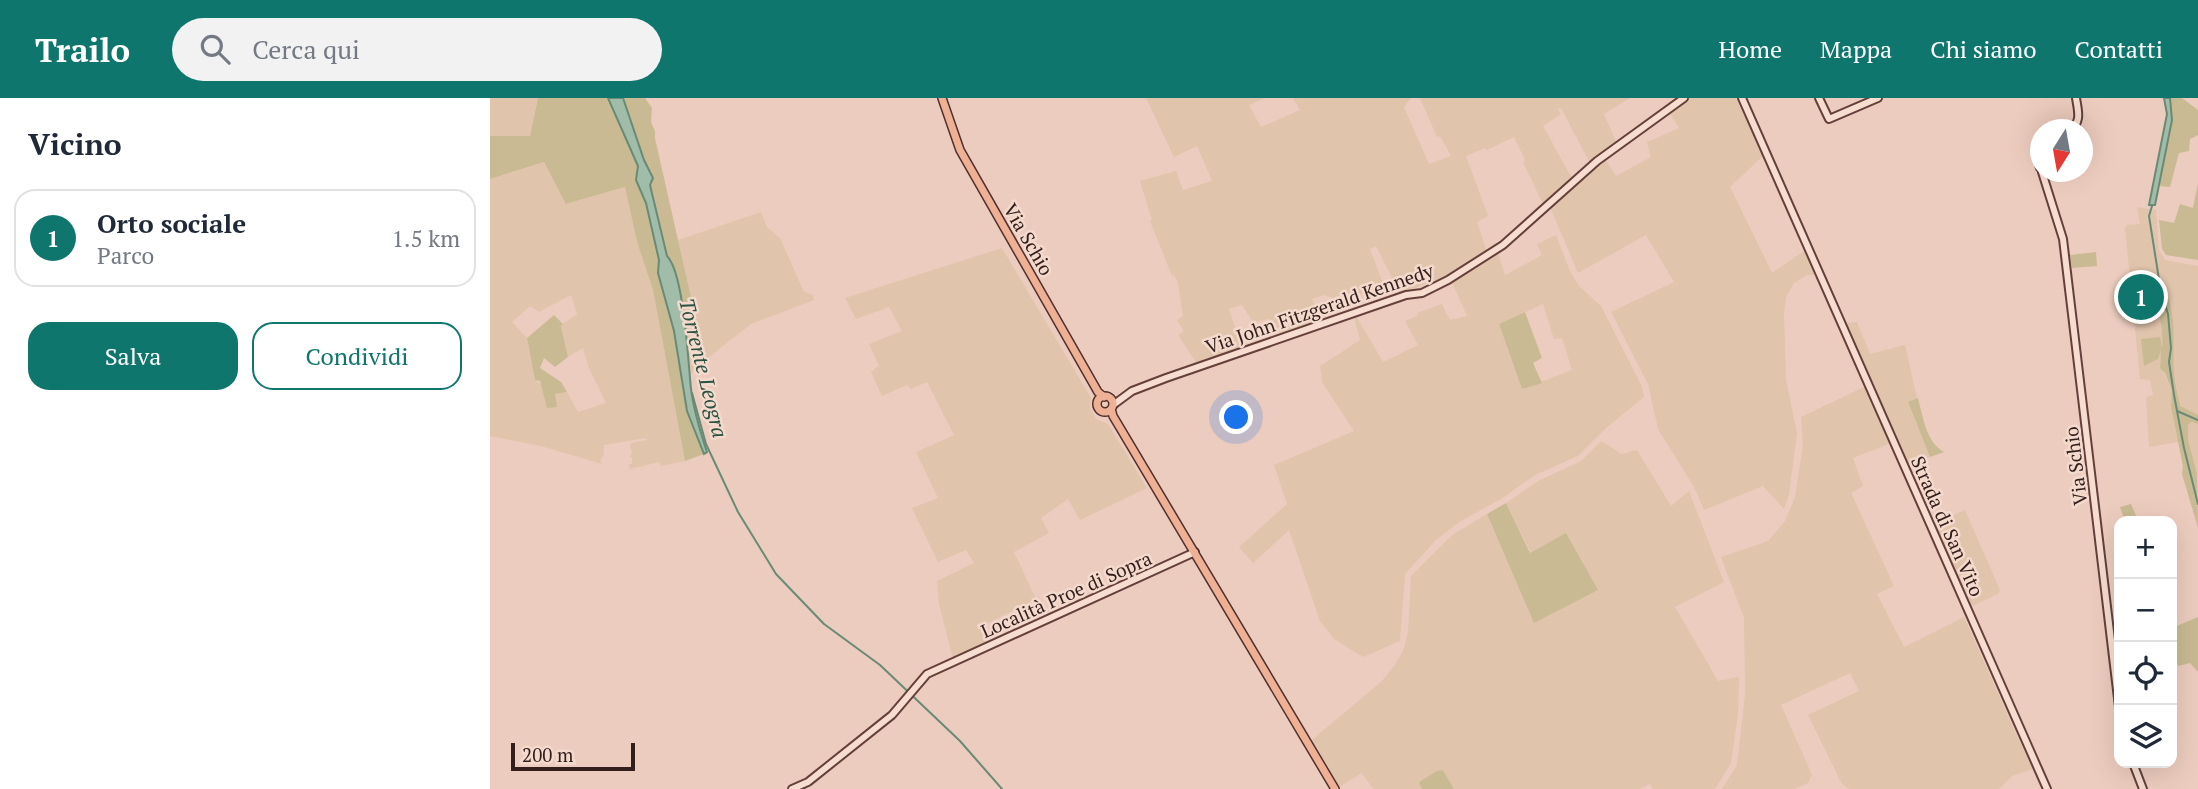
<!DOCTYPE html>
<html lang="it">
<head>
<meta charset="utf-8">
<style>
	:root { --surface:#fff; --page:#f2f2f3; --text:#1f2937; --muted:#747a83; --line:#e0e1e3; --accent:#0f766e }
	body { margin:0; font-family:"PT Serif",serif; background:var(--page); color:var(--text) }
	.controls { position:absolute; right:21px; bottom:21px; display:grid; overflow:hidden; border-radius:14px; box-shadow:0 7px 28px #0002 }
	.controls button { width:63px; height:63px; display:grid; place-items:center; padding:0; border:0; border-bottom:2px solid var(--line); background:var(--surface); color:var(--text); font:35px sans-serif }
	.compass { position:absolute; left:1540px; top:21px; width:63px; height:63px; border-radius:50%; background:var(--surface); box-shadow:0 7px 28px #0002; rotate:191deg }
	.scale { position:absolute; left:21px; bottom:18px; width:124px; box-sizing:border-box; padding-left:7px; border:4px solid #331e1c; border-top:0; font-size:19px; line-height:24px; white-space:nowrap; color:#331e1c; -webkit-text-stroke:5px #f4dacd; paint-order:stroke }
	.you { position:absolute; left:747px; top:320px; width:24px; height:24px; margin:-18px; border:5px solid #fff; border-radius:50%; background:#1a73e8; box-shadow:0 0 0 10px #1a73e833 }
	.badge { display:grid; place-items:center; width:46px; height:46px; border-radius:50%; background:var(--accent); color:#fff; font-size:23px; font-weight:700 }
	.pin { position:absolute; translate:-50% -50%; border:4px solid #fff; box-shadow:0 2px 7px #0006 }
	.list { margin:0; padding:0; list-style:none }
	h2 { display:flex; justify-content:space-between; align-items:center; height:91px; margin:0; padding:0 28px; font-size:30px }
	h2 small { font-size:23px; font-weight:400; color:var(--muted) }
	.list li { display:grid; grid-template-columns:46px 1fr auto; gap:21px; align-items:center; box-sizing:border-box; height:98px; margin:0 14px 14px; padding:0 14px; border:2px solid var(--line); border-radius:21px }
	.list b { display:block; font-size:26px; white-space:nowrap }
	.list p { margin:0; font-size:23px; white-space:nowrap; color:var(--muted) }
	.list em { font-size:23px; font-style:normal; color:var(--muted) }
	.actions { display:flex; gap:14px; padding:21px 28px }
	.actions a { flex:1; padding:16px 0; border:2px solid var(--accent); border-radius:21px; text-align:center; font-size:24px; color:var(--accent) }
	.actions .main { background:var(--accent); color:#fff }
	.icon { flex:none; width:38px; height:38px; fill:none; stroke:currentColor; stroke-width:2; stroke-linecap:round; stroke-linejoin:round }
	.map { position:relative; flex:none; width:1708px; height:691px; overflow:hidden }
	header { display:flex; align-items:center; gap:42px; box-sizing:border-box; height:98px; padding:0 35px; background:var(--accent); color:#fff }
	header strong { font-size:33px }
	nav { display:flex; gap:38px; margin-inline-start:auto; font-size:24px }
	.search { width:490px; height:63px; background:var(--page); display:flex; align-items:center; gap:18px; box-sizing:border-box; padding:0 24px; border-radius:38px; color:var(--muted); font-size:26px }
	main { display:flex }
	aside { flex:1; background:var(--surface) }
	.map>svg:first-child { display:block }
	.farmland { fill:#e1c4ac; fill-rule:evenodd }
	.green { fill:#c9ba93 }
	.water { fill:#a1bdaa; stroke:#698a75; stroke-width:2 }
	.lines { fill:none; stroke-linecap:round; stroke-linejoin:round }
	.stream { stroke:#698a75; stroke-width:2 }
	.secondary-casing { stroke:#65403b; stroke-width:10 }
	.primary-casing { stroke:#512f2c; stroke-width:10 }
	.secondary { stroke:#f7ddd0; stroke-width:6 }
	.primary { stroke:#efb195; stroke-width:7 }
	.labels { text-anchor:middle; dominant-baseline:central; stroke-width:5; stroke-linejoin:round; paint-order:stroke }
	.street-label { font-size:19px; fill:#331e1c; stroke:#f4dacd }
	.water-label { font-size:21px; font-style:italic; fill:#2b5241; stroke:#f4dacd }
</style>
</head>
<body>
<header>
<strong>Trailo</strong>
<div class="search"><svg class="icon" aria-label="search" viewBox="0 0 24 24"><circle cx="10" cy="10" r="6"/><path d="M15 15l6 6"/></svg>Cerca qui</div>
<nav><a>Home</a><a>Mappa</a><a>Chi siamo</a><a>Contatti</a></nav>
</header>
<main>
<aside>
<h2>Vicino<small></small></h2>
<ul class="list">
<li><span class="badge">1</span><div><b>Orto sociale</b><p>Parco</p></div><em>1.5 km</em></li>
</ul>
<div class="actions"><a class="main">Salva</a><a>Condividi</a></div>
</aside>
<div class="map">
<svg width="1708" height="691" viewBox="0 0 1708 691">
	<rect width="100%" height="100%" fill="#ecccbe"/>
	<!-- farmland -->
	<path class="farmland" d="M0,0H48L40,38H0Z
		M656,0H775L759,7L771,29L810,12L803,0H921L914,9L939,66L961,58L950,38L947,39L930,0H1140L1114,16L1127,46L1100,65L1071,10L1068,11L1071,16L1053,28L1083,82L1054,108L1033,64L1035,62L1024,39L997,52L995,50L976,58L998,118L987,124L997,154L958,177L910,196L886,148L880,151L896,193L843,200L834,197L822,201L832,223L792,237L780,221L763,224L752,207L739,211L752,251L707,266L688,237L694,233L687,222L693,218L688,185L684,177L682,178L660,123L662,122L650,83L686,73L693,92L722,83L707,48L684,59Z
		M1197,0H1246L1273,58L1240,89L1282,175L1314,153L1325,177H1317L1304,185L1296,199L1294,215L1296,282L1307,335L1299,397L1294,411L1273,388L1214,412L1204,389L1168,331L1158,286L1121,214L1184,184L1156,137L1088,175L1060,109L1115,61L1126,78L1161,59L1157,44L1189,30L1179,14Z
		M54,64L77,106L135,89L147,144L163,192L195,363L171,368L169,364L140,371L139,366H142V359H139L142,356L140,348L141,345L157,342L156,340L114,347V356L110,363L112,366L51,348L0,338V81ZM81,197L87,216L71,227L78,259L93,250L98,268L116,305L88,314L77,294L65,296L45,282L37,240L22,224L40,208L49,214Z
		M1647,109L1666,112L1669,152L1675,162L1708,168V317L1690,309L1684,275L1682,212L1677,193L1667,191L1660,199L1666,204L1670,219L1673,242L1670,266L1682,293L1681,309L1688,344L1659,349L1656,299L1663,297L1660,282L1650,281L1635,130L1637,127L1650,126Z
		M271,114L277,129L290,140L314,194L323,197L324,202L261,226L219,259L215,258L209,244L205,246L204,261L207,270L201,276L195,228L199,229L200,199L188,142Z
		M1066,137L1080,173L1089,188L1111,208L1152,289L1154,299L1116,330L1088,358L1045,377L1011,401L969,424L946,442L915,476L910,543L873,559L844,541L830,523L799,432L763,465L749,449L797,406L784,367L864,333L832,284L830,268L870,242L864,219L866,218L893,264L928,247L915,223L928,218L927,215L952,206L960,222L977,218L961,182L1008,154L1015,177L1052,157L1047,146ZM1053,206L1064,241L1072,240L1082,272L1032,291L1009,226Z
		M512,150L601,300L600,310L606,321L618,326L657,390L590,422L578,401L551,420L559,435L524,454L546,501L492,528L498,549L463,561L449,506L447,483L484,465L476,452L448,464L422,410L448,400L426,354L464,337L437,284L421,291L417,287L392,298L381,274L389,268L379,246L412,233L399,209L366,221L355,200Z
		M1367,224L1380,256L1415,247L1427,300L1418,305L1440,359L1417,369L1354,225Z
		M1374,289L1399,346L1363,360L1373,388L1361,395L1404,488L1387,496L1414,549L1474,519L1527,638L1543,671L1522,678L1509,691H1359L1352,686L1318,617L1369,593L1360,575L1291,607L1322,677L1318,685L1305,691H1232L1247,667L1255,596L1254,520L1231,459L1278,443L1295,423L1305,399L1313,347L1311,319Z
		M1701,324L1708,326V382L1698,342V326Z
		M1111,343L1132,356L1147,352L1181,408L1199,393L1234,484L1185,509L1228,583L1249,579L1248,616L1241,665L1225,691H1163L1160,686L1150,691H964L953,672L930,684L932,691H883L872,675L849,689L822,642L892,583L905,567L913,553L918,534L921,478L962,437L997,416L1044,524L1041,455L1016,405L1048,383L1091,363Z
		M1475,412L1510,492L1508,496L1478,510L1442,426Z"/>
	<!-- green -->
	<path class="green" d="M48,0H118L148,68L146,82L156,105L169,162L168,175L184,233L197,313L214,356L195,363L163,192L147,144L135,89L76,106L54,64L0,81V38H40Z
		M133,0H155L162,10L161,24L165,33V40L204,213L202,226L199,229L195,228L190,203L191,198L182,163L177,158L160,86L163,79L154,62Z
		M1680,0H1692L1708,12V37L1700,41L1699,53L1689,55L1680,89L1669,88L1682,22Z
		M1708,85V162L1676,157L1672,151L1669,122L1684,125L1690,106L1703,110Z
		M1606,154L1607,168L1582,170L1580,157Z
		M1673,187C1688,214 1682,245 1684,275C1685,286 1688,298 1690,308L1708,317V326L1701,324L1698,327V342L1707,376L1708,430L1692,376L1693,368L1681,309L1682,293L1675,275L1670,270L1671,252L1668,261L1654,268L1651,241L1670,239L1672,250C1674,237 1670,207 1660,199V195Z
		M1657,190L1658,206L1646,208L1644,191Z
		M1035,214L1052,260L1043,265L1052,285L1032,291L1009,226Z
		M64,217L73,226L71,228L78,259L65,269L54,260L50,270L71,284L77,294L65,296L67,309L57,310L50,283L45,282L37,240Z
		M209,244L215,258L219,259L207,270L204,261L205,246Z
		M1428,300C1433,319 1436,344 1454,354L1440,359L1418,304Z
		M1016,405L1040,455L1076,435L1108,492L1044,525L997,416Z
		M1641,406L1648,422L1649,423H1635L1630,409Z
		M1708,519V574L1700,565L1688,568L1682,551V530Z
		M953,672L964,691H932L929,684L947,673Z"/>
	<!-- water -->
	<path class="water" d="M118,0H133L154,62L163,80L160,87L177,158C194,175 198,263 201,291C204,313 210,333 217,354L214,356L197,313L184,233L168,175L169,162L156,105L146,82L148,68Z
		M1674,0H1680L1682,22L1665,107H1659L1677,16Z"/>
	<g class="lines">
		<!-- stream -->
		<path class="stream" d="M1662,108L1659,118L1671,194L1678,216L1681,250L1679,264L1684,297L1694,350L1708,406
			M202,295L216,346L248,414L286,476L334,526L390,567L470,643L512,691
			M1687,313L1708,322"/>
		<defs>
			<path id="secondary" d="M1252,0L1557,691
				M1329,0L1339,21L1388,0
				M1580,32C1592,24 1588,13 1586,0
				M1550,45L1545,51L1550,70
				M1552,74L1573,141L1629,609
				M623,307L642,293L676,280L916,197L932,195L958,182L1013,147L1107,63L1194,0
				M1643,665L1653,691
				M302,691L318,684L402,617L437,576L705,454"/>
			<path id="primary" d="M452,0L470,52L608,294L614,299
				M607 306a8 8 0 1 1 16 0a8 8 0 1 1-16 0Z
				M621,311L623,318L845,691"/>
		</defs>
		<!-- secondary casing -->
		<use href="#secondary" class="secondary-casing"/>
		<!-- primary casing -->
		<use href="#primary" class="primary-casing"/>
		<!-- secondary -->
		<use href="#secondary" class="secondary"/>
		<!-- primary -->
		<use href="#primary" class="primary"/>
	</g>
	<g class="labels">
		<!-- street labels -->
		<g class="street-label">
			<text transform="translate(539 141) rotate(60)">Via Schio</text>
			<text transform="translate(829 210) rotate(-19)">Via John Fitzgerald Kennedy</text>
			<text transform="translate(1585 368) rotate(-97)">Via Schio</text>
			<text transform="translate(1458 428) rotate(66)">Strada di San Vito</text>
			<text transform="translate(576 496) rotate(-24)">Località Proe di Sopra</text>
		</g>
		<!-- water labels -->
		<g class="water-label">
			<text transform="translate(214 270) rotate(76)">Torrente Leogra</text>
		</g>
	</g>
</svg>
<div class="controls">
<button>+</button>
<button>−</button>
<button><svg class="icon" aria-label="locate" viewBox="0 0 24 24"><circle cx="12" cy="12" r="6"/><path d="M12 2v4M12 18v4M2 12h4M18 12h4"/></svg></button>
<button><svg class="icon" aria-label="layers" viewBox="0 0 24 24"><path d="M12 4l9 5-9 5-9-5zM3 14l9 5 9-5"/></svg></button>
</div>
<svg class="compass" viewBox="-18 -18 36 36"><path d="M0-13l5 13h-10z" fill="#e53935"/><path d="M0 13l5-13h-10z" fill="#747a83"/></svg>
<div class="scale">200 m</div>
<div class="you"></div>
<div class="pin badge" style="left:1651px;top:199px">1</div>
</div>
</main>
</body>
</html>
